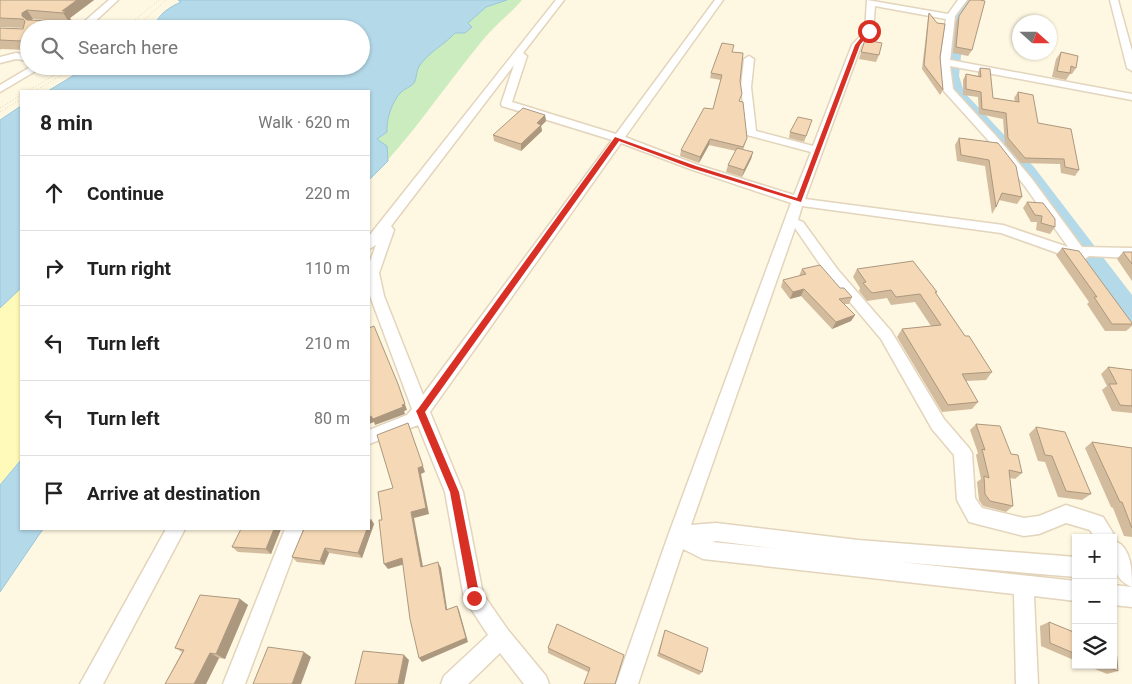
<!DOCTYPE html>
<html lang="en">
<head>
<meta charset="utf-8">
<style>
	:root { --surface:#fff; --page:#f2f2f2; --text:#222; --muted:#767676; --line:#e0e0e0 }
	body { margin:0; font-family:Roboto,sans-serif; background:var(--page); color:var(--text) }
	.controls { position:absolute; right:15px; bottom:15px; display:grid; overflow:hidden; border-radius:0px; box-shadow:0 1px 4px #0004 }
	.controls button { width:45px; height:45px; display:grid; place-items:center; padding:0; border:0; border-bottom:1px solid var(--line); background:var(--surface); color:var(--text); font:25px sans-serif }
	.compass { position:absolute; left:1012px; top:15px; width:45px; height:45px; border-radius:50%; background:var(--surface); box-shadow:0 1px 4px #0004; rotate:111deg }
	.stop { position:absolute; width:15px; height:15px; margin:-11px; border:4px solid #d93025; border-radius:50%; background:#fff }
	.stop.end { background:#d93025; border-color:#fff; box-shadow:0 1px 5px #0008 }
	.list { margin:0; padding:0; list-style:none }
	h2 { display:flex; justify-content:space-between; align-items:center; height:65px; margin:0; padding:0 20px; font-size:21px }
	h2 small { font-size:16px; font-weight:400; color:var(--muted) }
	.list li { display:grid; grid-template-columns:32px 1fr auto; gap:15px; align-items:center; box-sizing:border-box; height:75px; padding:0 20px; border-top:1px solid var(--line) }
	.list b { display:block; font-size:19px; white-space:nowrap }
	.list em { font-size:16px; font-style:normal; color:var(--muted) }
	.icon { flex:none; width:28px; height:28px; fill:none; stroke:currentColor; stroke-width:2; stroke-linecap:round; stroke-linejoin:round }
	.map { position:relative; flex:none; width:1132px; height:684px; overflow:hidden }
	.search { position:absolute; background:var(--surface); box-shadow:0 1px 4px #0004; left:20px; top:20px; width:350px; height:55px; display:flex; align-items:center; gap:12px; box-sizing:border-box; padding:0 18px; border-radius:28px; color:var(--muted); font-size:19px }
	.panel { position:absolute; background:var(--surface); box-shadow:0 1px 4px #0004; left:20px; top:90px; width:350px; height:440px; border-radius:0px }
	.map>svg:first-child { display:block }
	.green { fill:#caecbe }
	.sand { fill:#fffab9 }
	.water { fill:#b4d9e9; stroke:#99c7db }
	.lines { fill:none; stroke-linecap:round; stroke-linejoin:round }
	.river { fill:#b4d9e9; fill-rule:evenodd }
	.minor-casing { stroke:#e3d4bc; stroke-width:3 }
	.path { stroke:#dabc9a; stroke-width:1; stroke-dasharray:0.5 2.5; stroke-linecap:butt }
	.minor { fill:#fff; fill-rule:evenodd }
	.wall { fill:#d3bb9d }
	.shaded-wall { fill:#ac987f }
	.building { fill:#f5d9b6; stroke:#ac987f }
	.route { fill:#d93025 }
</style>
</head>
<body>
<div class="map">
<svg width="1132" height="684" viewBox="0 0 1132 684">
	<rect width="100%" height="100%" fill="#fef7e1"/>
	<!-- green -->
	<path class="green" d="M394,0H522C510,14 494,26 482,41C444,87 411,138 369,180V91H275L361,66Z"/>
	<!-- sand -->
	<path class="sand" d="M21,288V460L0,485V308Z"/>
	<!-- water -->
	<path class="water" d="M178,0H507L486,7L468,23L472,27L465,33H455C444,45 430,51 420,65C416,70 417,78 414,83C411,87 404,89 401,92C392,102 386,119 387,132L377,139L387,146L388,161L369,180V91H48L89,66H361V29H148L154,26C160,13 168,8 181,2Z
		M21,106V288L0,308V120Z
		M21,460V529H43L0,592V485Z"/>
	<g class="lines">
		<!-- river -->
		<path class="river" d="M961,0H977L965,15L959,76L964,92L1034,167L1132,295V324L1123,321L1018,177L946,93L941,76L949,15Z"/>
		<defs>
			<path id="minor" d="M109,0H118L87,29L35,27L31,24L35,21L74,24L78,27Z
				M556,0H564L523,53L527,56L512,102L616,134L715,0H723L625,137L698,165L794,195L811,152L747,135L741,87L744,59L749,56L754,59L751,87L756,131L813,146L852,45L865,31L867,0L948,14L958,0H967L955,16L950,60L1132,94V100L950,66L953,89L996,136L1032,179L1082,247L1132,248V258L1089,256L1082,261L1075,256L1060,254L1001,233L802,206L798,220L803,222L838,270L891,331L944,419L969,448L972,453L975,498L982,508L1024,518L1039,516L1066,505L1103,517L1116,538L1115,541C1132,548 1132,572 1132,587C1110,578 1113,558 1113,538H1095L1090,530L1066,523L1039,534L1024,536L969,522L957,500L954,455L932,429L881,339L828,276L795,228L691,525L716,523L858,540L1076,557V577L900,562L1076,581V601L1034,596L1038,684H1016L1014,594L703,559L683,549L638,684H616L668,536L791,203L690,169L621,143L430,412L463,492L483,594L508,630L546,676L549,684H524L500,653L468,684H441L444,676L488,635L464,598L445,492L418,425L369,444V430L407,415L412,409L370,296L369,264L376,245L369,249V236ZM875,6L946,19L940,62L943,90L988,140L1024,185L1068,247L1003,225L805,199L861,46L873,31ZM514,65L501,104L502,106L612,140L423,395L384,296L379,273L394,230L391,226ZM716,541L781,549L712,542Z
				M1110,0H1118L1132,51V71L1127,68Z
				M16,53L29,55V61L16,59L0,63V57Z
				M32,66H44L0,92V85Z
				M166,529H185L103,684H80Z
				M285,529H303L245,684H223Z
				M1113,585L1132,587V607L1113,605Z"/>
		</defs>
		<!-- minor casing -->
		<use href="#minor" class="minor-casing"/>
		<!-- path -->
		<path class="path" d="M124,29L159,0
			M134,29L166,0
			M28,91L69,66
			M35,91L77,66
			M0,108L21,95
			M0,112L21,99"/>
		<!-- minor -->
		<use href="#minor" class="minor"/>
	</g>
	<!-- wall -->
	<path class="wall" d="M0,0H94L70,18L71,20L69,22L33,19L32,20L52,21L57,29H29V50H28L1,49L0,50V28L23,29V28L0,27Z
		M929,13L940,57L943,90L940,95L922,69L928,18Z
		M959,16L972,50L968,56L953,53L956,22Z
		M865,40L879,55L876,62L859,59Z
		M732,52L740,81V102L747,138L743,150L753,152L751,159L742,177L726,172L728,165L736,151L709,145L699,163L680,156L681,150L713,109L721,80L710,78L711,73Z
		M1061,52L1076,68L1072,74H1070L1066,80L1052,77L1056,59Z
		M980,68L993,98L1015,101L1014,98L1018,92L1038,123L1079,170L1075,176L1061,173L1060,164L1021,163L1005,144L1003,119L979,114L978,97L963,95V80L966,74L978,76V73Z
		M545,115L546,121L541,126L542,131L521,151L494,141L493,135Z
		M810,126L804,142L789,138L790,132Z
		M959,138L998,143L1022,197L1017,204L999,200L996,207L992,214L985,166L957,161L955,145Z
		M1027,202L1055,227L1050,234L1036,230L1037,222H1031L1023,208Z
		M1062,248L1132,323V326L1126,331H1105L1087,304L1089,302L1056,255Z
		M1123,252H1132V281L1117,259Z
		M802,269L840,288L852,297L849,304H844L855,315L851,321L832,329L801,296L790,299L781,287L783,280L799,276Z
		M857,269L937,292L935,293L965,336L992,372L986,380L966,381L978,402L972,409L942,412L897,337L902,329L931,326L915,302L891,305L887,298L867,301L859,291L860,288L853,277Z
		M1108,367L1132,370V413L1112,411L1102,390L1107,386L1101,374Z
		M976,424L1011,454L1022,473L1015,479L1010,478L1013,506L1006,512L983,506L979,500L977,482L981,479L976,455L978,453L970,430Z
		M1036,427L1091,494L1082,500L1058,497L1045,462L1038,461L1029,434Z
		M1092,442L1132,448V537L1124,536L1113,508L1111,507L1085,448Z
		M371,519L374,524L362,558L329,553L324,565L297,562L292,557Z
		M281,529L271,554L238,552L232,547Z
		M240,599L248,605L225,659L219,658L206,684H165L182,652L175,648Z
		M1049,622L1076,633V661L1041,646L1040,626Z
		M665,630L702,672L699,675L657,656Z
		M548,648L624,655L588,672L548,653Z
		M1085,665H1113L1118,671L1107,674Z"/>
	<!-- shaded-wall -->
	<path class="shaded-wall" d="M77,0H94L70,18L71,20L69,22L62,11Z
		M27,10L33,19L28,22L22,16V13Z
		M52,21L57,29H40Z
		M29,36V50H28L21,41Z
		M545,115L546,121L541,126L542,131L521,151V144L537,123Z
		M710,139L709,145L699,163L700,157Z
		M753,152L751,159L742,177L744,170Z
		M804,289L801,296L790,299L793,292Z
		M855,315L851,321L832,329L836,322Z
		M398,384L407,410L404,411L402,405Z
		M403,407L405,414L375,425L374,422L369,424V417Z
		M408,423L425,472L421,474L429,514L414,518L424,572L421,567L411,512Z
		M371,519L374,524L362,558L358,553L367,529H369V524Z
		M274,529H281L271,554L266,549Z
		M325,548L329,553L324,565L320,561Z
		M402,558L405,564L388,569L384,564Z
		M438,562L441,568L448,615L446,610Z
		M240,599L248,605L225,659L216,654Z
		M457,606L459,610L468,642L422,662L419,658Z
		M304,652L311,657L301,684H292Z
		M210,653L219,658L206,684H194Z
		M404,655L409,660L404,684H398Z"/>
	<!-- building -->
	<path class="building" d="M0,0H77L62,11H66L63,13L27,10L22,13V16L27,20L52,21L40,29H29V36L21,41L0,40V28L23,29L25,21L23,19L0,18Z
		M970,0H980L985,1L972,50L956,47L959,16Z
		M929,13L937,23L945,24L940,57L943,90L924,65Z
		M865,40L882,43L879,55L861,52Z
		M722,43L734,45L732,52L743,53L740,81L742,94L739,101L743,102L747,138L743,147L710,139L700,157L681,150L704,108L713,109L722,75L711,73Z
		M1061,52L1078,56L1076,68L1071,66L1070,73L1057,71Z
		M980,68L990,69L993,98L1019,102L1018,92L1033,95L1038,123L1071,129L1079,170L1065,167L1064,159L1025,158L1008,138L1006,113L982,109L981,92L966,89V74L981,77Z
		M523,108L545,115L537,123L541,125L521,144L493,135Z
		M798,117L812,120L806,136L790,132Z
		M959,138L998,143L1016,166L1022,197L1002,193L996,207L989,160L961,155Z
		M737,148L753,152L744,170L728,165Z
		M1027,202L1043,203L1055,219V227L1041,223L1042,216L1035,215Z
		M1062,248L1079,251L1132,323V324H1112L1094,297H1097Z
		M1123,252H1132V264Z
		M913,261L937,292H935L965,336H969L992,372L962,374L978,402L948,405L902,329L941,325L920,294L896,297L891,290L872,293L863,283L866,282L857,269Z
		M820,265L840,288H844L852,297L839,299L855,315L836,322L804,289L793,292L783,280L806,274L802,269Z
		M374,326L398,384L405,404L402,405L403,407L373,419L371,416L369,417V328Z
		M1108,367L1132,370V406L1120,405L1109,384H1117Z
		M408,423L423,466L418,468L426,508L411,512L421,567L438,562L446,610L457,606L466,638L419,658L410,619L402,558L384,564L379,520H382L378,492L393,488L377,435Z
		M976,424L1000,426L1011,454L1018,455L1022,473L1009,470L1013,506L990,501L985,494L984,476L989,478L982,449L985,450Z
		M1036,427L1065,432L1091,494L1066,491L1052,456L1045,455Z
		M1092,442L1132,448V528L1122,502H1120Z
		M241,529H274L266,549L232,547Z
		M304,529H367L358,553L325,548L320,561L292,557Z
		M200,595L240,599L216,654L210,653L194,684H165L184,650L175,648Z
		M1049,622L1076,633V654L1050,643Z
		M557,624L624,655L615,684H584L590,668L548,648Z
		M665,630L708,648L702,672L659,653Z
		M268,647L304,652L292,684H253Z
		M1113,648L1116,649L1118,671L1103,665H1113Z
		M363,651L404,655L398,684H355Z"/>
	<!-- route -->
	<path class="route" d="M867,30L871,31L860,45L801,202L691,168L619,141L425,412L459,492L480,598L478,601L474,603L470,601L450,492L416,411L418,409L615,137L696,166L797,198L855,45Z"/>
</svg>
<div class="controls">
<button>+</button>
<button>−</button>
<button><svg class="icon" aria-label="layers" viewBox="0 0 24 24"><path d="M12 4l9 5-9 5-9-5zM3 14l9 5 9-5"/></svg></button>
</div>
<svg class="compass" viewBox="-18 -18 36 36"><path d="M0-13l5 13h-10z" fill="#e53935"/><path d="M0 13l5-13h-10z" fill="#767676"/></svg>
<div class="stop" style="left:869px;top:31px"></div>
<div class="stop end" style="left:474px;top:598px"></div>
<div class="search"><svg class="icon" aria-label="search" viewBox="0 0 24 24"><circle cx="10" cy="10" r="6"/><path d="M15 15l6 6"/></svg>Search here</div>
<section class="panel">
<h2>8 min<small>Walk · 620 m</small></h2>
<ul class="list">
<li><svg class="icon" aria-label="ahead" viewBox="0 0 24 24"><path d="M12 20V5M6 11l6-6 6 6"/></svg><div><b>Continue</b></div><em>220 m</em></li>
<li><svg class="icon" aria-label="right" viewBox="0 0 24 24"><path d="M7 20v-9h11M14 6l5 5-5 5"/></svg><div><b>Turn right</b></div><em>110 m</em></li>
<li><svg class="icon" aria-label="left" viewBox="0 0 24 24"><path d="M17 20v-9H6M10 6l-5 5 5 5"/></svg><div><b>Turn left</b></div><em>210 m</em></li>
<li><svg class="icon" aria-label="left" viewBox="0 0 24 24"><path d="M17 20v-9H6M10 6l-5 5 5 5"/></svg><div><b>Turn left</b></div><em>80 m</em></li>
<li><svg class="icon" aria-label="arrive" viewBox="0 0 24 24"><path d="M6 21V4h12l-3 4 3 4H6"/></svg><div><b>Arrive at destination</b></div></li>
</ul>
</section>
</div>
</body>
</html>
